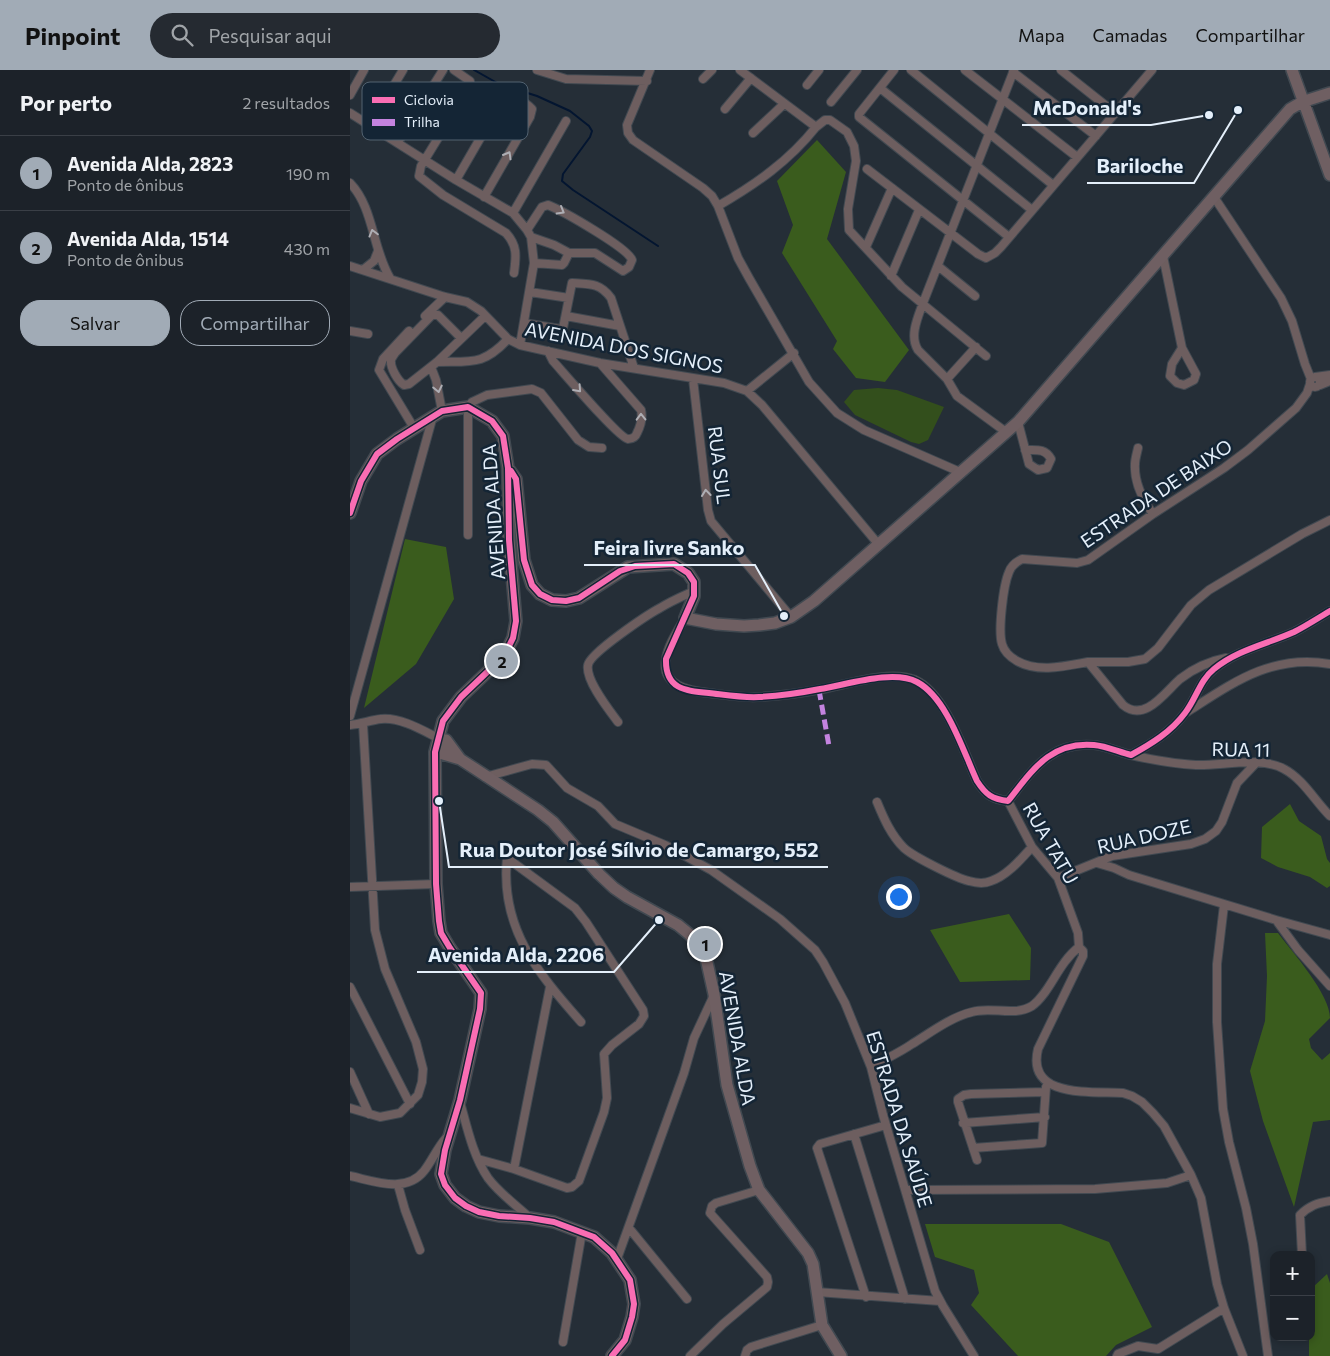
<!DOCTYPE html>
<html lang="pt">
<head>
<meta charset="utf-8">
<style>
	:root { --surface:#1c2229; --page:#252a31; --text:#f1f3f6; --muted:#a0a4a8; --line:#3a3f46; --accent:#a1abb6 }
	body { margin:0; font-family:Commissioner,sans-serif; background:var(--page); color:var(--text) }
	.controls { position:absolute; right:15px; bottom:15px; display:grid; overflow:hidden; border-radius:10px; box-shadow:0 2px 8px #0003 }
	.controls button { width:45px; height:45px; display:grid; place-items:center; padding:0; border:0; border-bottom:1px solid var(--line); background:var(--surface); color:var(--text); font:25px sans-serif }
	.you { position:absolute; left:548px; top:826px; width:18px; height:18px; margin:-12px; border:4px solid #fff; border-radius:50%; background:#1a73e8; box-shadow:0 0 0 8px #1a73e833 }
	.badge { display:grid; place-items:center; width:32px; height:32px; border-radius:50%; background:var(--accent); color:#111; font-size:16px; font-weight:700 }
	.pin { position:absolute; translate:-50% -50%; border:2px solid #fff; box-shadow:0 1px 5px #0006 }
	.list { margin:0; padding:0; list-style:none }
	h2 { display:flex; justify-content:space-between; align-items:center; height:65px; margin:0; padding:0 20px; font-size:21px }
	h2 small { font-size:16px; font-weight:400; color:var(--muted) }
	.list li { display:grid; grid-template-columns:32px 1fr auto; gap:15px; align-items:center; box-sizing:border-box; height:75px; padding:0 20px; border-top:1px solid var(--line) }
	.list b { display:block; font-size:19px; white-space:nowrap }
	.list p { margin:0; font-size:16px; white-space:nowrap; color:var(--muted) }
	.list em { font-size:16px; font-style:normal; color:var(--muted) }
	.actions { display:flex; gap:10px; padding:15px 20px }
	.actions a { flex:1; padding:11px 0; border:1px solid var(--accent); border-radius:20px; text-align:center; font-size:18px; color:var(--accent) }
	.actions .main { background:var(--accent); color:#111 }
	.icon { flex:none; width:28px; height:28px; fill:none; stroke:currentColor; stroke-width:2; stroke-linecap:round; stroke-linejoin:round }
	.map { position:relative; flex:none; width:980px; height:1286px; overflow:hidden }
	header { display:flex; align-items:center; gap:30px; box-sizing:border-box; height:70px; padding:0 25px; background:var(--accent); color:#111 }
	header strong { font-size:24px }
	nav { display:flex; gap:28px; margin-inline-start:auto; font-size:18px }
	.search { width:350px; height:45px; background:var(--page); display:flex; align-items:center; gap:12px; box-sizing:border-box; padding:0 18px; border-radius:28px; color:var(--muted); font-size:19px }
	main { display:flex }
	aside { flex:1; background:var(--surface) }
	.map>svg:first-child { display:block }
	.green { fill:#334f1c }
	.forest { fill:#3a5c1d }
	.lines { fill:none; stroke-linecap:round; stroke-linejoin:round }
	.stream { stroke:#031530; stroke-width:2 }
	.street-casing { stroke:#414951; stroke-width:10 }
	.secondary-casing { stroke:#414951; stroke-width:14 }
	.street { stroke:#6d5e5f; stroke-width:8 }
	.secondary { stroke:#6f5f62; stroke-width:11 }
	.quiet { stroke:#c483df; stroke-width:5; stroke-dasharray:10 5; stroke-linecap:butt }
	.cycleway-casing { stroke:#142535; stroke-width:9 }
	.cycleway { stroke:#f96db3; stroke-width:6 }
	.oneway { stroke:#aeaeb4 }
	.labels { text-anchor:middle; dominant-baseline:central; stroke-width:5; stroke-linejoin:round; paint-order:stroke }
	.street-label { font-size:19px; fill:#e4effa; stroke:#142535 }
	.key { fill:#142535; stroke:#526270; stroke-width:1 }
	.key-label { font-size:14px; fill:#e4effa }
	.leader { fill:none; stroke:#e4effa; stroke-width:2 }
	.callout-dot { fill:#e4effa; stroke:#142535; stroke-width:2 }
	.callout-label { font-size:20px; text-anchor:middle; font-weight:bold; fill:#e4effa; stroke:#142535; stroke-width:5; stroke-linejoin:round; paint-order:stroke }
</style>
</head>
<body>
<header>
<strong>Pinpoint</strong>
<div class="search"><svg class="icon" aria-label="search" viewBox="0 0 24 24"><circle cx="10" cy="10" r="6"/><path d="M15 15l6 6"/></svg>Pesquisar aqui</div>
<nav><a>Mapa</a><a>Camadas</a><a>Compartilhar</a></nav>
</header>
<main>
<aside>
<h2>Por perto<small>2 resultados</small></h2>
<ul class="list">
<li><span class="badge">1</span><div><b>Avenida Alda, 2823</b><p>Ponto de ônibus</p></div><em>190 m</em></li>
<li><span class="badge">2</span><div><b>Avenida Alda, 1514</b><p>Ponto de ônibus</p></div><em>430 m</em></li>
</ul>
<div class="actions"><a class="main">Salvar</a><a>Compartilhar</a></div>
</aside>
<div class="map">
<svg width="980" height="1286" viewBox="0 0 980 1286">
	<rect width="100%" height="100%" fill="#252e37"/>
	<!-- green -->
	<path class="green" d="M528,318L547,320L594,337L578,370L569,374L561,372L505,345L494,332L504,320Z"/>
	<!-- forest -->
	<path class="forest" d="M467,70L496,102L477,169L559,280L535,312L506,308L483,279L487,271L432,183L443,155L427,111Z
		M55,469L96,477L104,529L66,594L14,638Z
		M940,734L949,751L971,766L977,789L980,793V816L977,818L960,807L928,797L911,788L912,757Z
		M659,844L681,878L680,910L610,912L580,860Z
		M915,863H928C943,883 980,924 980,948L959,969L961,978L972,990L980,983V1050L963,1052L944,1137L913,1051L900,1001L915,951L917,906Z
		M575,1154H711L759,1172L802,1257L766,1275L756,1286H668L621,1235L629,1223L624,1200L585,1187Z
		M977,1204L980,1213V1286H959V1267H961V1219Z"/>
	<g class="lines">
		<!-- stream -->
		<path class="stream" d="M124,0L149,14L187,26L220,41L239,56L242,61L240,67L213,104L212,111L223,120L308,176"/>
		<defs>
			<path id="street" d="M104,0L120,11V16L71,96L69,106L93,125L156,163C168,176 166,187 164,203
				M187,0L216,9L297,11
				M300,0L277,55L278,63L283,70L353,118L362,126L368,136L388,188L399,208L459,312L487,343L514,360L610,402
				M390,0L466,57L475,50H480L497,62L504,76L506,91L498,139L499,160L552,217L636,286
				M544,0L509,44V47L659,167
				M561,0L703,115
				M615,0L727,87
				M711,0L765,43
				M663,2L746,66
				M353,9L362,0
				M457,15L469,0
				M530,18L682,140
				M0,25L14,0
				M481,32L507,0
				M375,39L401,8
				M0,43L106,110L163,143L177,160L181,167L184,193L170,275
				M20,55L53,0
				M403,63L434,34
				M48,72L93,0
				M517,99L628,184L636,188L645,183L651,177L802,0
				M106,110L153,29C163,25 174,31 182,39L180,47L134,127
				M0,113C24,138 22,178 40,208
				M864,127L931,228L942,251L955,294L961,309
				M368,136C406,114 439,91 466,57
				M163,143L216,51
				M177,160L192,137L198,135C213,141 278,178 282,190L279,197L273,201L245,183H219L204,175L181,167
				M516,177L542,118
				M813,186L832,278L846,304L844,310L834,315L827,313L820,306L822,294L832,278
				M184,193L212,195L214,193L219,183
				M0,196L95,227L117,232L131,241L158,269L170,275L250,293L374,313L397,321L412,335L529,475
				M588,196L625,226
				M14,199L24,191L28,181
				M541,206L569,140
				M180,222L219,228
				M75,246L95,227
				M216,246L270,256
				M174,253L210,259L213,258L222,213C240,214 250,213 261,228L284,298
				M0,261L18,264
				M59,261L33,289L29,300L64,358
				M111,268L88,245H82L45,283C44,285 42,287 41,290C40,298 48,311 54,315L59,314L87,292L135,246
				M198,281L203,291C213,302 269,368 278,369C283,369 286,366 287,363C291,355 293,348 291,340L250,293
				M87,292C121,291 133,296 158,269
				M81,297L86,310L92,341
				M960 312a5 5 0 1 1 10 0a5 5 0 1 1-10 0Z
				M965,307L980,305
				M343,309L358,440L361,451L441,547
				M597,309L626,277
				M970,315L980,311
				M397,321L444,283
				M668,352L679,394L688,400L697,398L701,389C695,378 686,380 675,380
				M656,362L607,326L597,309L568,280C559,266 568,247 573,233L664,0
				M788,378C787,383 785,389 785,394C784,412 793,430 803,444
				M118,465V337L122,332L137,325L182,319L191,323L228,370L239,377L252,378
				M335,548C328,560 318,575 316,589C311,616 339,621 359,623C375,625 392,628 408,627C429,626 451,623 472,619C498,614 540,600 565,610C595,623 614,682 627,711C636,725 642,729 658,731C682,701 700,671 744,675C756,676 769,682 781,685C801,674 821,662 835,643C846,629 850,610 864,599C887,580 917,574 944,562C956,556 968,548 980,541
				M876,588C860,591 843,599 830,609C815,622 795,653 773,635L738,592C716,596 688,603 667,591C660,587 654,581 652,574C648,561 653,516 659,502C661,496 666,492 672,489L727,493L738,490L803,444L874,398L898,380L946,338L957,323L960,314
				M738,592H778L795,589L808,578L841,535L859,520L952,464L980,450
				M837,642C884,612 922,584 980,594
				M0,646L83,346
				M268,652C259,640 235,610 238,595C240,583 297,545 310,538C321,531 333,526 344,521
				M0,655C11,654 21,650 31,649C50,647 72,660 88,668
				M781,685C803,690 824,694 846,695C872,696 911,686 934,699C953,709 965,731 980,746
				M135,707L182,694L196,695L217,718L248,736L265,754L315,775L361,800L430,849L465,880L473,892L495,933L521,997L533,1045L585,1221L593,1236L624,1286
				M527,732C534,749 541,765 554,778C564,787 606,808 619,811C626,813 634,814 641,811C657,806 671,789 682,777
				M157,788C150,858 187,902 231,952
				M747,793L764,798L779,805L926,850L948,880L980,916
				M708,808L762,786L841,774L855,769L866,761L872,752L887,713L906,693
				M0,817L86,814
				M874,835L867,894V952L873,1039L879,1072L896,1138L903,1174L918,1286
				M926,850L980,865
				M729,877L733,881V886L688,979C676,1029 742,1021 773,1023L782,1026L792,1032L803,1043L814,1056L841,1105L851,1128L867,1214L874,1238L893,1286
				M0,917L60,1034
				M521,997C535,989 549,983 562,974C580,963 601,947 622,942C641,936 664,947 682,936C700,923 708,893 729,877L728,863L708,808L682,777L658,731
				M0,1002L19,1044
				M110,1032C117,1057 123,1086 138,1108C149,1123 166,1135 180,1148
				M0,1038L30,1047L50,1043L68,1025L72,1012L73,999L66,972L35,899L25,860L13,654
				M613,1053L695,1047
				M504,1064L555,1229
				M623,1078L692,1073L696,1017
				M128,1089L164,1099L217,1118L222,1117L229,1111L254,1042L257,1028L254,984L262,975L289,954L294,946L293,940L236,852L225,838L157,788
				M627,1090L608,1032V1029L614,1025L621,1024L695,1022
				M164,1099L200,917
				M0,1106C24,1111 56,1124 74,1101C82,1091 87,1078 96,1068
				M48,1115L55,1140L70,1180
				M556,1120L745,1119L817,1113L841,1105
				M279,1158L337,1229
				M952,1185L950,1145C959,1136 967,1133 980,1131
				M267,1189L334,1003L344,968L364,925
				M467,1222L590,1231
				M516,1227L467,1078L470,1074L536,1055
				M213,1272L232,1162
				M340,1286L373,1254L417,1217L418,1212L417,1207L360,1143L362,1136L366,1133L409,1120
				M395,1286L397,1280L401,1277L472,1255
				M767,1286L768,1284L788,1276L808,1279L874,1238"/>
			<path id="secondary" d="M942,0L980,105
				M158,398L166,409L174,490L182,515L190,524L202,530L216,531L229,528L278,497L324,494L338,503L344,512V526L335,548L366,554L394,556L409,555L425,553L441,547L464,531L668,352L940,39L952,32L980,23
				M0,443L11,411L27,384L47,369L92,341L118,337L142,351L153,366L158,398L159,470L166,551L163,568L154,586L111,627L93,651L85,682L86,814L89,851L91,863L100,878L131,923L130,939L110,1030L95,1080L91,1104L95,1115L105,1128L116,1136L129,1142L149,1146L180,1148L204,1152L244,1167L262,1183L280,1210L284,1234L282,1247L275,1270L262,1286
				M96,670L110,689
				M87,674L93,684L110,689L188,740L203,752L249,804L264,818L277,827L328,855L339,864L349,874L356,888L364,924L377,1015L400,1096L409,1120L458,1183L463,1194L472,1255L491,1286"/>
		</defs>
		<!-- street casing -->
		<use href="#street" class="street-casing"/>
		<!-- secondary casing -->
		<use href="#secondary" class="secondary-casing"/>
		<!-- street -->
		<use href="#street" class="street"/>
		<!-- secondary -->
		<use href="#secondary" class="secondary"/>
		<!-- quiet -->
		<path class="quiet" d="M469,620L479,676"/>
		<defs>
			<path id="cycleway" d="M161,401L166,409L174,490L182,515L190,524L202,530L216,531L229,528L270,501L285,496L324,494L338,503L344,512V526L316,589C315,619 335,621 359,623C376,625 393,628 409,627C429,626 450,623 470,619C496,615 543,599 567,612C597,628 613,681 627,711C636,725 642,729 658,731C682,701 700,671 744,675C756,676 769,682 781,685C801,674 821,662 835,643C846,629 850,610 864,599C887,580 917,574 944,562C956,556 968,548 980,541
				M0,443L11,411L27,384L47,369L92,341L118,337L142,351L153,366L158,398L159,470L166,551L163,568L154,586L111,627L93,651L85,682L86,814L89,851L91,863L100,878L131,923L130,939L110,1030L95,1080L91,1104L95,1115L105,1128L116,1136L129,1142L149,1146L180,1148L204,1152L244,1167L262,1183L280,1210L284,1234L282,1247L275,1270L262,1286"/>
		</defs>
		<!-- cycleway casing -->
		<use href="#cycleway" class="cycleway-casing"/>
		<!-- cycleway -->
		<use href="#cycleway" class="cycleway"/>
	</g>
	<!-- one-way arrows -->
	<defs><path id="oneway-chevron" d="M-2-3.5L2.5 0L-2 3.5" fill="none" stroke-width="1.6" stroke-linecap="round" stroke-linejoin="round" transform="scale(1.25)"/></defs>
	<g class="oneway">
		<use href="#oneway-chevron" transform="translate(158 85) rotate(-60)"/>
		<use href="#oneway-chevron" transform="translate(211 141) rotate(30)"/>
		<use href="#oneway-chevron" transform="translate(23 163) rotate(-105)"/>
		<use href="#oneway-chevron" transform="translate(88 319) rotate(78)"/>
		<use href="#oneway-chevron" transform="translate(228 319) rotate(48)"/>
		<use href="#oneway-chevron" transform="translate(291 347) rotate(-91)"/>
		<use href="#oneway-chevron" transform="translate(356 423) rotate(-96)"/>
	</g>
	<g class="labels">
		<!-- street labels -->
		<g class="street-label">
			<text transform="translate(274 277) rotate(11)">AVENIDA DOS SIGNOS</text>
			<text transform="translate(370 395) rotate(83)">RUA SUL</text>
			<text transform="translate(806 423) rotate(-34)">ESTRADA DE BAIXO</text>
			<text transform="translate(143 442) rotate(-94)">AVENIDA ALDA</text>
			<text transform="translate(891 679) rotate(1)">RUA 11</text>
			<text transform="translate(794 766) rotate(-13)">RUA DOZE</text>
			<text transform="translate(701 773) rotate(60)">RUA TATU</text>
			<text transform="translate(388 968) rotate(80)">AVENIDA ALDA</text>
			<text transform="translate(550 1049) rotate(73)">ESTRADA DA SAÚDE</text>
		</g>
	</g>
	<!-- legend -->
	<rect x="12" y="12" width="166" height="58" rx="8" class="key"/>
	<rect x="22" y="27" width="23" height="6" fill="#f96db3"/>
	<rect x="22" y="49" width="23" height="7" fill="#c483df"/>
	<g class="key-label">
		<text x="54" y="35">Ciclovia</text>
		<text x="54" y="57">Trilha</text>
	</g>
	<!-- callouts -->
	<path class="leader" d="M859 45L801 55H672M888 40L844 113H737M434 546L405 495H234M89 731L99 797H478M309 850L264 902H67"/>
	<g class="callout-dot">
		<circle cx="859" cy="45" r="5"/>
		<circle cx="888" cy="40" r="5"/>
		<circle cx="434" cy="546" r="5"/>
		<circle cx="89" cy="731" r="5"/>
		<circle cx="309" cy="850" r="5"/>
	</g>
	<g class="callout-label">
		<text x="737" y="45">McDonald's</text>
		<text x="790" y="103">Bariloche</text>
		<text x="319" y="485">Feira livre Sanko</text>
		<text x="289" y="787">Rua Doutor José Sílvio de Camargo, 552</text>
		<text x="166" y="892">Avenida Alda, 2206</text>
	</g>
</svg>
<div class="controls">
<button>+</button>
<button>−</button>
</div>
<div class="you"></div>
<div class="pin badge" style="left:355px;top:874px">1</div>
<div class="pin badge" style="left:152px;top:591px">2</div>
</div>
</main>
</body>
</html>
